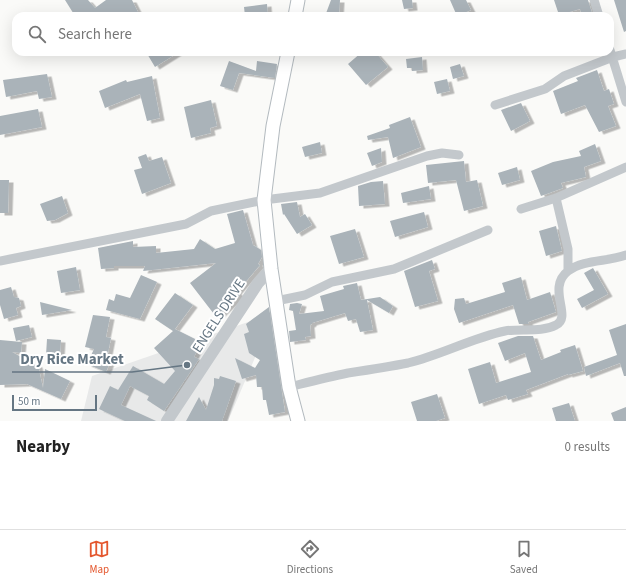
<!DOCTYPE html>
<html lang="en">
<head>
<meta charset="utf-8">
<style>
	:root { --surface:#fff; --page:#f6f6f6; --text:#222; --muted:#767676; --line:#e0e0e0; --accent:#e4572e }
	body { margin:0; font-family:"Source Sans 3",sans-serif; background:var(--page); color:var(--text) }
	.scale { position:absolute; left:12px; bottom:10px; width:85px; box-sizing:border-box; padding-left:4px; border:2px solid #657683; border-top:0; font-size:11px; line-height:14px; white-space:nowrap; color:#657683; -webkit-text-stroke:3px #fff; paint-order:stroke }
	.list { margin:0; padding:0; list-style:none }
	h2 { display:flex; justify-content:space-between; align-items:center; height:52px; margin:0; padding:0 16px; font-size:17px }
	h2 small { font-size:13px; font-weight:400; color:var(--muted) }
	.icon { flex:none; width:22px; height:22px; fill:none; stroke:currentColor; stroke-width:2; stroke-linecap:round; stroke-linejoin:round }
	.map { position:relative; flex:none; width:626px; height:421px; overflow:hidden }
	.search { position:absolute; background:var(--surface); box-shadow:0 4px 16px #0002; left:12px; right:12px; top:12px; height:44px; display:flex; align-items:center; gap:10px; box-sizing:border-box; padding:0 14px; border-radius:12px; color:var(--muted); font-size:15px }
	.sheet { height:108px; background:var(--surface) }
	nav { display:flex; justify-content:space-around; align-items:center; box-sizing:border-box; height:56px; border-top:1px solid var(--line); background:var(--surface); font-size:11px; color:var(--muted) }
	nav a { display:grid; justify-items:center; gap:2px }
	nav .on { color:var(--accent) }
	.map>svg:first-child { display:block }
	.built { fill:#e8e9e9 }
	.building { fill:#aab3b9; filter:url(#shadow) }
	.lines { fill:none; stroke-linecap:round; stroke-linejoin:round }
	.secondary-casing { stroke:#b3babf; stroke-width:15 }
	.minor { stroke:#c3c8cc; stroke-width:9 }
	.tertiary { stroke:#c3c8cc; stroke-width:12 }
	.secondary { stroke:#fff; stroke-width:13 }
	.labels { text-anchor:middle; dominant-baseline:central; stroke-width:4; stroke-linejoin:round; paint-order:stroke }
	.street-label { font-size:14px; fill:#657683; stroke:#fff }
	.leader { fill:none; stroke:#657683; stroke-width:1.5 }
	.callout-dot { fill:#657683; stroke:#fff; stroke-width:1.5 }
	.callout-label { font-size:15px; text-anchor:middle; font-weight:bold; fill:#657683; stroke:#fff; stroke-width:4; stroke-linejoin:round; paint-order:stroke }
</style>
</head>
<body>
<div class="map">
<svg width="626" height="421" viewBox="0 0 626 421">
	<defs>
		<filter id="shadow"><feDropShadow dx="4.5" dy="2.5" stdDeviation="0" flood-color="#0004"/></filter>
	</defs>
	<rect width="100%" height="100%" fill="#fafaf8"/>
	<!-- built -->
	<path class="built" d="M274,313L228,421H81L92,376Z"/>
	<!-- building -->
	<path class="building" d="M65,0H88L95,8L106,0H132L140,16H75Z
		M331,0H340L339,16H325Z
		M402,0H412L413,8L404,9Z
		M450,0H466L471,10L457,16Z
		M554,0H588L593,16H582L580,9L559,15Z
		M614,0H626V31L624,32Z
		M267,4L268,16H245L244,7Z
		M146,52H179L155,67Z
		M362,52H375L388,67L366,85L348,64Z
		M422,57L423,70L412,71V68H407L406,59Z
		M229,61L256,71L257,61L277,64L275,78L239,73L233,90L220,86Z
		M460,64L464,76L453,79L450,67Z
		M597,70L604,91L609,89L614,104L608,106L616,126L599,132L585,105L561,114L553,91L578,81L576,78Z
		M47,74L52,97L39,99L37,91L6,97L3,80Z
		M152,76L160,118L147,121L140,94L105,108L99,91L126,80L127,82Z
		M447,79L450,91L437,94L434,82Z
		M211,100L217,126L210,128L211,133L191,138L184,107Z
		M521,103L530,121L511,131L501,110Z
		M38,109L42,127L0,135V116Z
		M410,117L421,147L393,158L388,137L368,140L367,136L390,128L389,125Z
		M320,142L322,153L305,157L302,147Z
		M595,144L601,161L584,167L586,177L561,183L563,188L541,196L531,171L553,162L581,156L579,151Z
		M381,148L382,162L372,166L367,153Z
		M146,154L149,161L162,157L171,183L142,194L134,170L142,168L138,157Z
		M464,161L466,182L477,180L483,206L464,211L456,180L428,183L426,165Z
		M517,167L520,180L502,185L498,173Z
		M0,180H9L8,213H0Z
		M383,181L385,204L359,206L358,186L371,182Z
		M429,186L431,199L403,203L401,193Z
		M62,196L68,213L55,220L47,221L40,204Z
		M297,202L300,217L305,214L312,225L297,234L284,214L283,215L281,204Z
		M243,210L253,245L261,250L262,257L258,264L260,265L237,292L240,295L217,318L190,283L216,263L143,271L145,266H114V268L101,269L98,248L133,241V247L156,246V253L194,249L200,239L215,249L235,243L227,214Z
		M424,212L428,227L395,237L390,221Z
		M556,226L562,251L546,256L539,231Z
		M355,229L364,257L339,264L330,236Z
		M432,260L435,269L429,271L438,301L415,307L404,271Z
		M76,267L80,290L61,293L57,271Z
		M593,268L608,294L582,308L577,299L594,290L584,273Z
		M141,275L157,282L140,319L106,310L109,299L114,301L116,294L130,298Z
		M521,277L527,300L550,292L556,312L528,322L529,324H519L513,305L459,323L454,309L455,299L464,298L466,304L505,292L502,283Z
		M357,283L361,300L380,297L393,306L389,313L367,300L373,330L360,332L356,319L348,321L345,313L312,323V324L310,325L311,336L305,337L306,340L290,342L289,331L296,330L293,311L289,310L290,304L297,303L302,304L299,314L324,311L320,296L344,289L343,286Z
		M11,287L14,297L19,298L21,306L16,308L18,315L4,319L0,305V290Z
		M175,293L193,305L175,329L201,342L194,357L199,359L164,411L147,400L149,396L130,386L121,405L156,421H125L99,409L110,386L118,390L133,366L164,384L175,371L154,348L173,331L155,319Z
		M40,302L72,310L42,315Z
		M269,307L285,412L269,415L266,400H263L262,387H257L256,375L242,379L235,358L255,368L260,360L249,353L244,334L249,332L246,324Z
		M93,315L110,317L106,337L111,338L107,358L111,360L106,372L87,364L94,349L85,347Z
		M626,324V376H624L620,363L586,376L584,367L617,355L609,330Z
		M29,325L32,337L16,341L13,328Z
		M518,336H533L541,360L561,352L560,350L575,345L583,371L568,375V374L526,390L528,394L508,400L506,395L479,404L468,369L490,362L496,383L531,372L525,353L505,361L498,343Z
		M47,339L61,340L60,356L46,355Z
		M0,340L22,342L21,353L12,352L21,357L20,361L30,362L38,365L43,388L45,369L70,381L61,399L27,384L0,385Z
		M220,376L236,381L222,421H186L199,397L206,410L214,385V378L219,379Z
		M437,394L445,418L436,421H417L411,402Z
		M569,403L575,421H556L552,408Z
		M626,407V421H614L611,413Z"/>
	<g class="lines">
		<defs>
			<path id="secondary" d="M295,16L298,0
				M288,52L273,126L264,200L271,269L289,387L298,421"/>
		</defs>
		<!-- secondary casing -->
		<use href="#secondary" class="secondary-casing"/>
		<!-- minor -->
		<path class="minor" d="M594,0L599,16
			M610,50L626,102
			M495,105L545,89L564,76L613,57L626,54
			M556,198L568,249V271
			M521,209L556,198L626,167
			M0,261L186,224L211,211L264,200L320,193L427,156L442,153L459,155
			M276,301L305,295L332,282L394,269L488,230
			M289,387C309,382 328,377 348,373C368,370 388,367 408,363C441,355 472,338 505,331C521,328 541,333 556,325C573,317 546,288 568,271C584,259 608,262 626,255"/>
		<!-- tertiary -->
		<path class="tertiary" d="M167,421L258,283L271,269"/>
		<!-- secondary -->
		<use href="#secondary" class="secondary"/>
	</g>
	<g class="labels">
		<!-- street labels -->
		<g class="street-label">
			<text transform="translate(219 316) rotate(-57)">ENGELS DRIVE</text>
		</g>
	</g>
	<!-- callouts -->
	<path class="leader" d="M187 365L132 372H12"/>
	<circle class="callout-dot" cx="187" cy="365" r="4"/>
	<g class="callout-label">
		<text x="72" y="364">Dry Rice Market</text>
	</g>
</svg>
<div class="scale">50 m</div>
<div class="search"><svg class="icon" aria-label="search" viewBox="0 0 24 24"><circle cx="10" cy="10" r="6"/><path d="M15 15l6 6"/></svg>Search here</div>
</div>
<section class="sheet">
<h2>Nearby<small>0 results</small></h2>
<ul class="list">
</ul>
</section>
<nav>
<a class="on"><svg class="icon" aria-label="map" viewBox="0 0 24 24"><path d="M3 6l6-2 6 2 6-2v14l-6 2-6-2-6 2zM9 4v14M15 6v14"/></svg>Map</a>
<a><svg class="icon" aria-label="directions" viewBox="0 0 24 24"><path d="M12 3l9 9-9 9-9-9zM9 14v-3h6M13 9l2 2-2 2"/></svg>Directions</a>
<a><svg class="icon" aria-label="saved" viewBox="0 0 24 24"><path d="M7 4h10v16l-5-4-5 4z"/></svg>Saved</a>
</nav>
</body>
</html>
